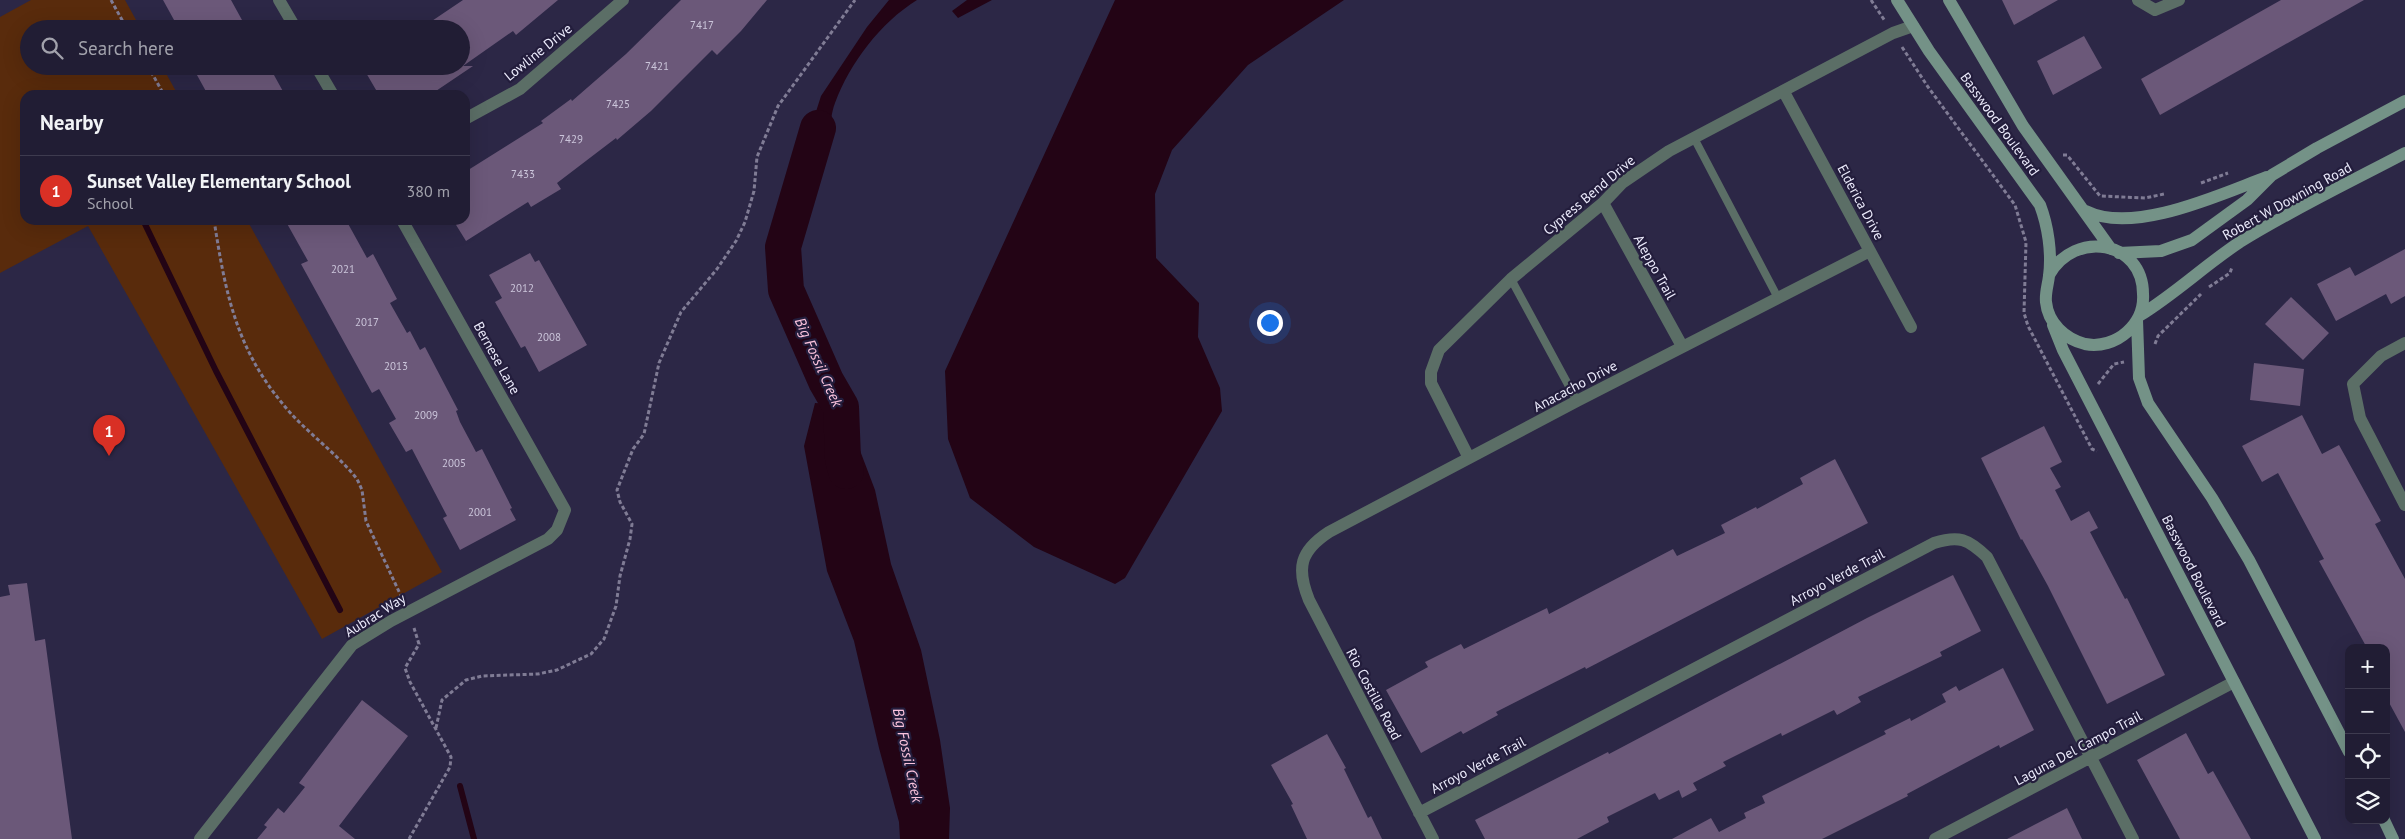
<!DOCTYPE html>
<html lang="en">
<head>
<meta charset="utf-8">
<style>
	:root { --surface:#211d34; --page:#29263c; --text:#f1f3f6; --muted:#a2a2ac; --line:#3e3b4f; --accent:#d93025 }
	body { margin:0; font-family:"PT Sans",sans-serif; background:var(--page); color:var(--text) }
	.controls { position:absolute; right:15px; bottom:15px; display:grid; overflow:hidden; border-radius:10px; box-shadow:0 5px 20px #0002 }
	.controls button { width:45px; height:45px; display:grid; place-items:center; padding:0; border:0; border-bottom:1px solid var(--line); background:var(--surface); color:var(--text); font:25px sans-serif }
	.you { position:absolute; left:1269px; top:322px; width:18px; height:18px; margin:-12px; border:4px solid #fff; border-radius:50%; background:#1a73e8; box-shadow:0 0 0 8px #1a73e833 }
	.badge { display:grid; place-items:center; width:32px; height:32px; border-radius:50%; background:var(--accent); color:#fff; font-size:16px; font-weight:700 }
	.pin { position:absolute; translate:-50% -41px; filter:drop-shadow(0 1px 2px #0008) }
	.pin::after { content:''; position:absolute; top:26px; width:18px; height:15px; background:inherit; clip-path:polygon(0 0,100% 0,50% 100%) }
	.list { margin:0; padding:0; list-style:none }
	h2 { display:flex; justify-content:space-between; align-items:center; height:65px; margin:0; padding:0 20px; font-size:21px }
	h2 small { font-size:16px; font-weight:400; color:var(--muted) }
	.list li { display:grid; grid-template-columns:32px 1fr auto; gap:15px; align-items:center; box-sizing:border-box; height:70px; padding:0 20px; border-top:1px solid var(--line) }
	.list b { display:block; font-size:19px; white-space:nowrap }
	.list p { margin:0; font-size:16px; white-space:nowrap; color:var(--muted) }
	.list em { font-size:16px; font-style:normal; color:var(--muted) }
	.icon { flex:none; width:28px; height:28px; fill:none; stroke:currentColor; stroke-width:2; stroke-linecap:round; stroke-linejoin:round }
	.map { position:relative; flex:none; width:2405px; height:839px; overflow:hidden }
	.search { position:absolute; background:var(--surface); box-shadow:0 5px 20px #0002; left:20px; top:20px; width:450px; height:55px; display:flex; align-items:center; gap:12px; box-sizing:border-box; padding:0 18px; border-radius:28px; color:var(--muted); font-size:19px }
	.panel { position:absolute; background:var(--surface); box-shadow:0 5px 20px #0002; left:20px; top:90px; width:450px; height:135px; border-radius:15px }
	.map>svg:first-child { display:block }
	.green { fill:#592b0c }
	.water { fill:#230415 }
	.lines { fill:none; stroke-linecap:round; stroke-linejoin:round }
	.stream { stroke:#230415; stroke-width:6 }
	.river { stroke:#230415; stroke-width:36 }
	.building { fill:#6b5879 }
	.path { stroke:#807c95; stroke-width:3; stroke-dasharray:4 2.5; stroke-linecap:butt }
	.lane { stroke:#5b6e66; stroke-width:8 }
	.street { stroke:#5b6e66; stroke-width:12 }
	.secondary { stroke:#749287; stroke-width:12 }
	.labels { text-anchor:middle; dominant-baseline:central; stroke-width:4.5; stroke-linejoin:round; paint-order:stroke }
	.number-label { font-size:11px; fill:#ccc6db }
	.street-label { font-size:14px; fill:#ecebfc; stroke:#231d3c }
	.water-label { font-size:15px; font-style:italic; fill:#fac2dc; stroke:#231d3c }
</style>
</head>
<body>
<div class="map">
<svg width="2405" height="839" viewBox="0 0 2405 839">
	<rect width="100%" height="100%" fill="#2c2746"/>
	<!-- green -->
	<path class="green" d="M31,0H125L141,29H29V66H162L178,95H25V220H247L442,572L322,639L88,226L0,273V17Z"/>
	<!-- water -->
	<path class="water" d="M889,0H917C880,23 850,63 835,103C831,113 831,124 829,133C824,150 816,163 805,176L798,168L821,96L867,27Z
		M967,0H992L958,18L952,11Z
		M1115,0H1344L1248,65L1172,150L1155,194L1156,258L1199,303L1198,337L1220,388L1222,411L1125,578L1115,584L1034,547L970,498L948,439L945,371Z
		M815,403L828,404L856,440L875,490L891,564L921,650L940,740L950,808L949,839H900L899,822L879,748L854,641L827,571L804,446Z"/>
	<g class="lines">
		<!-- stream -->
		<path class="stream" d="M143,220L216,371L340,610
			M460,786L474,839"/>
		<!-- river -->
		<path class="river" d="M818,128L783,247L786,290L826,381L841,407L843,459L846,471"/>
	</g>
	<!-- building -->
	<path class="building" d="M163,0H231L242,20L240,21L244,29H179Z
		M463,0H558L516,35L513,31L463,66H473L430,95H379L362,66H461V29H420Z
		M681,0H767L741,31L717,55L712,50L651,111L617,140L616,138L557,183L561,189L531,207L528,202L466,241L453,220H465V172L543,123L541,121L571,99L572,101L626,54Z
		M2002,0H2058L2014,25Z
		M2281,0H2364L2160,115L2141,79Z
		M2084,36L2102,68L2053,95L2037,61Z
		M192,66H269L285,95H208Z
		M285,220H346L367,258L373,254L397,299L390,303L407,333L410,331L420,350L425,347L458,410L456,411L460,422L476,452L482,449L512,508L510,509L516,520L460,550L443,518L447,516L412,449L406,452L389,423L396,419L379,389L372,393L301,264L308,261Z
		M2405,249V296L2391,304L2386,294L2336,321L2317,284L2350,267L2355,276Z
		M530,253L535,262L539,260L587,345L539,372L525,346L521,348L495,302L502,298L489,275Z
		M2291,297L2329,333L2303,360L2265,324Z
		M2254,363L2304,369L2300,406L2250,400Z
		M2302,415L2322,454L2339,445L2381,521L2375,524L2405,579V732L2386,697V648H2367L2319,561L2324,559L2278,473L2262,482L2242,446Z
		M2044,426L2062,462L2050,468L2061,487L2055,490L2071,521L2089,511L2098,528L2090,532L2125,599L2127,598L2165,675L2107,704L2048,586L2022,539L2021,540L1981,458Z
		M1835,459L1868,523L1586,669L1585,667L1496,712L1498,715L1463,734L1461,731L1421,753L1386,690L1428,667L1425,662L1461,644L1464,649L1547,608L1549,614L1673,549L1677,556L1725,533L1721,525L1756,507L1757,509L1803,484L1800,478Z
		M1953,575L1981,631L1940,652L1942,656L1858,697L1861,702L1837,715L1834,710L1782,736L1781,733L1723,762L1726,766L1693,783L1697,790L1682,798L1679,790L1659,800L1655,793L1607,817L1609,822L1577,839H1485L1475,820L1608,752L1609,754L1867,618Z
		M27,583L35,641L45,639L72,839H0V597L10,595L8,585Z
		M2003,668L2034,730L2000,748L1999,745L1907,794L1908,796L1822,839H1672L1711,818L1719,832L1746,818L1744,813L1765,803L1762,796L1886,734L1884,731L1910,718L1911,721L1946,702L1942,694L1956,686L1959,691Z
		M362,700L408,736L339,826L355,839H257L267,827L264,825L278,808L284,813L305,787L299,783Z
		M2186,733L2208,774L2213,771L2251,839H2180L2137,760Z
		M1327,734L1346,768L1344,769L1368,818L1371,816L1382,839H1307L1291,805L1293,804L1271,765Z
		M2067,808L2082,839H2007Z"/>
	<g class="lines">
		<!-- path -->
		<path class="path" d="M111,0L127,29
			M1871,0L1885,21
			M1902,47L1928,87L2015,205L2026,242L2024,313L2028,326L2092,449L2097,451
			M148,66L164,95
			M2063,155H2067L2100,196L2145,198L2164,194
			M2201,183L2228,173
			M214,220C225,290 235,346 282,403C304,431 335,451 357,479L362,490L366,521L402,598
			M2209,287L2230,273L2232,267
			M2155,344L2158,336L2201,294
			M2098,384L2114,364L2124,362
			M436,728L442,700L466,680L482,676L538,674L557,670L591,654L604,639L616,606L620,576L630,539L632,524L620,502L617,490L633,449L644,434L659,363L681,312L717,269L736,241L745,222L754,191L757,157L778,106L855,0
			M409,839L450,767L451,757L410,682L405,668L419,644L414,628"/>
		<!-- lane -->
		<path class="lane" d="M1694,138L1778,298
			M1511,279L1577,401"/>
		<!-- street -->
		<path class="street" d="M279,0L296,29
			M2138,0L2155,10L2179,0
			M316,66L333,95
			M1784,92L1911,327
			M465,119L520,89L623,0
			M1603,203L1682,346
			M2405,343L2381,356L2353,384L2360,418L2405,505
			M1469,458L1431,383V372L1439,350L1511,279L1603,203L1622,183L1669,151L1893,33L1913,26
			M1419,813L1934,543C1959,535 1968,539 1987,557L2133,839
			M200,839L352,645L391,621L548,539L557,530L565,510L402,220
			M1433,839L1309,600C1296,568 1300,551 1329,532L1577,401L1870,251
			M1935,839L2234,682"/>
		<!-- secondary -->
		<path class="secondary" d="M1897,0L1929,51L2040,205C2048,226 2052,253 2049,276C2048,285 2045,293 2046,302C2048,323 2065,339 2085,344C2100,347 2116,342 2127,332C2138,322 2144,308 2143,294C2143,241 2075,229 2049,275
			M1949,0L2023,126L2111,249
			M2086,211C2134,235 2221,194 2267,177
			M2119,253L2161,251L2192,240L2247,200L2272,175L2317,148L2405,101
			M2139,316C2175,294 2205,265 2240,242C2293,209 2350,182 2405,153
			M2137,320L2139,378L2148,403L2212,498L2249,560L2349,752
			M2053,325L2063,350L2315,839
			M2384,820L2393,839"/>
	</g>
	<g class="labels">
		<!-- number labels -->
		<g class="number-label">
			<text x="702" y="25">7417</text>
			<text x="657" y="66">7421</text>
			<text x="618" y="104">7425</text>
			<text x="571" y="139">7429</text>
			<text x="523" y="174">7433</text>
			<text x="343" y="269">2021</text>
			<text x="522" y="288">2012</text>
			<text x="367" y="322">2017</text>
			<text x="549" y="337">2008</text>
			<text x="396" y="366">2013</text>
			<text x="426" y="415">2009</text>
			<text x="454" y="463">2005</text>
			<text x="480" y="512">2001</text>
		</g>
		<!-- street labels -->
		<g class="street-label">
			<text transform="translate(538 52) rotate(-39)">Lowline Drive</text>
			<text transform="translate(2000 124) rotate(54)">Basswood Boulevard</text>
			<text transform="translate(1589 195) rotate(-40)">Cypress Bend Drive</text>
			<text transform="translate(2287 201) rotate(-29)">Robert W Downing Road</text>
			<text transform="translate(1861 202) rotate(62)">Elderica Drive</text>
			<text transform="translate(1655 267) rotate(61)">Aleppo Trail</text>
			<text transform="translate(497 358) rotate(61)">Bernese Lane</text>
			<text transform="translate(1575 386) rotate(-28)">Anacacho Drive</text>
			<text transform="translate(2194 571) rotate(63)">Basswood Boulevard</text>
			<text transform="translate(1837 577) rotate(-28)">Arroyo Verde Trail</text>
			<text transform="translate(375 615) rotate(-32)">Aubrac Way</text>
			<text transform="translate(1374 694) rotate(62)">Rio Costilla Road</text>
			<text transform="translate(2078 748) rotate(-28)">Laguna Del Campo Trail</text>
			<text transform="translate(1478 765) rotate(-28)">Arroyo Verde Trail</text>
		</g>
		<!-- water labels -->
		<g class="water-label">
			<text transform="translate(819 362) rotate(66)">Big Fossil Creek</text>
			<text transform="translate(908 755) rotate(78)">Big Fossil Creek</text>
		</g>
	</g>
</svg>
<div class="controls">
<button>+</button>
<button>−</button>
<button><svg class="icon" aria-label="locate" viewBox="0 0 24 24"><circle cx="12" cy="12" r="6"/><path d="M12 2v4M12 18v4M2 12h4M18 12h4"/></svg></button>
<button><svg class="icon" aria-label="layers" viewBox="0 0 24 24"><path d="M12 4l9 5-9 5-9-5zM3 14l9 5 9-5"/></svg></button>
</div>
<div class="you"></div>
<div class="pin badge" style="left:109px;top:456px">1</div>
<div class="search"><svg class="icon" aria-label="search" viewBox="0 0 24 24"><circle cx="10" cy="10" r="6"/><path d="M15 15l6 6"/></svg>Search here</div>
<section class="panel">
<h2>Nearby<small></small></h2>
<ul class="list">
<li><span class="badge">1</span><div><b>Sunset Valley Elementary School</b><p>School</p></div><em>380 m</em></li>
</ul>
</section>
</div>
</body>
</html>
